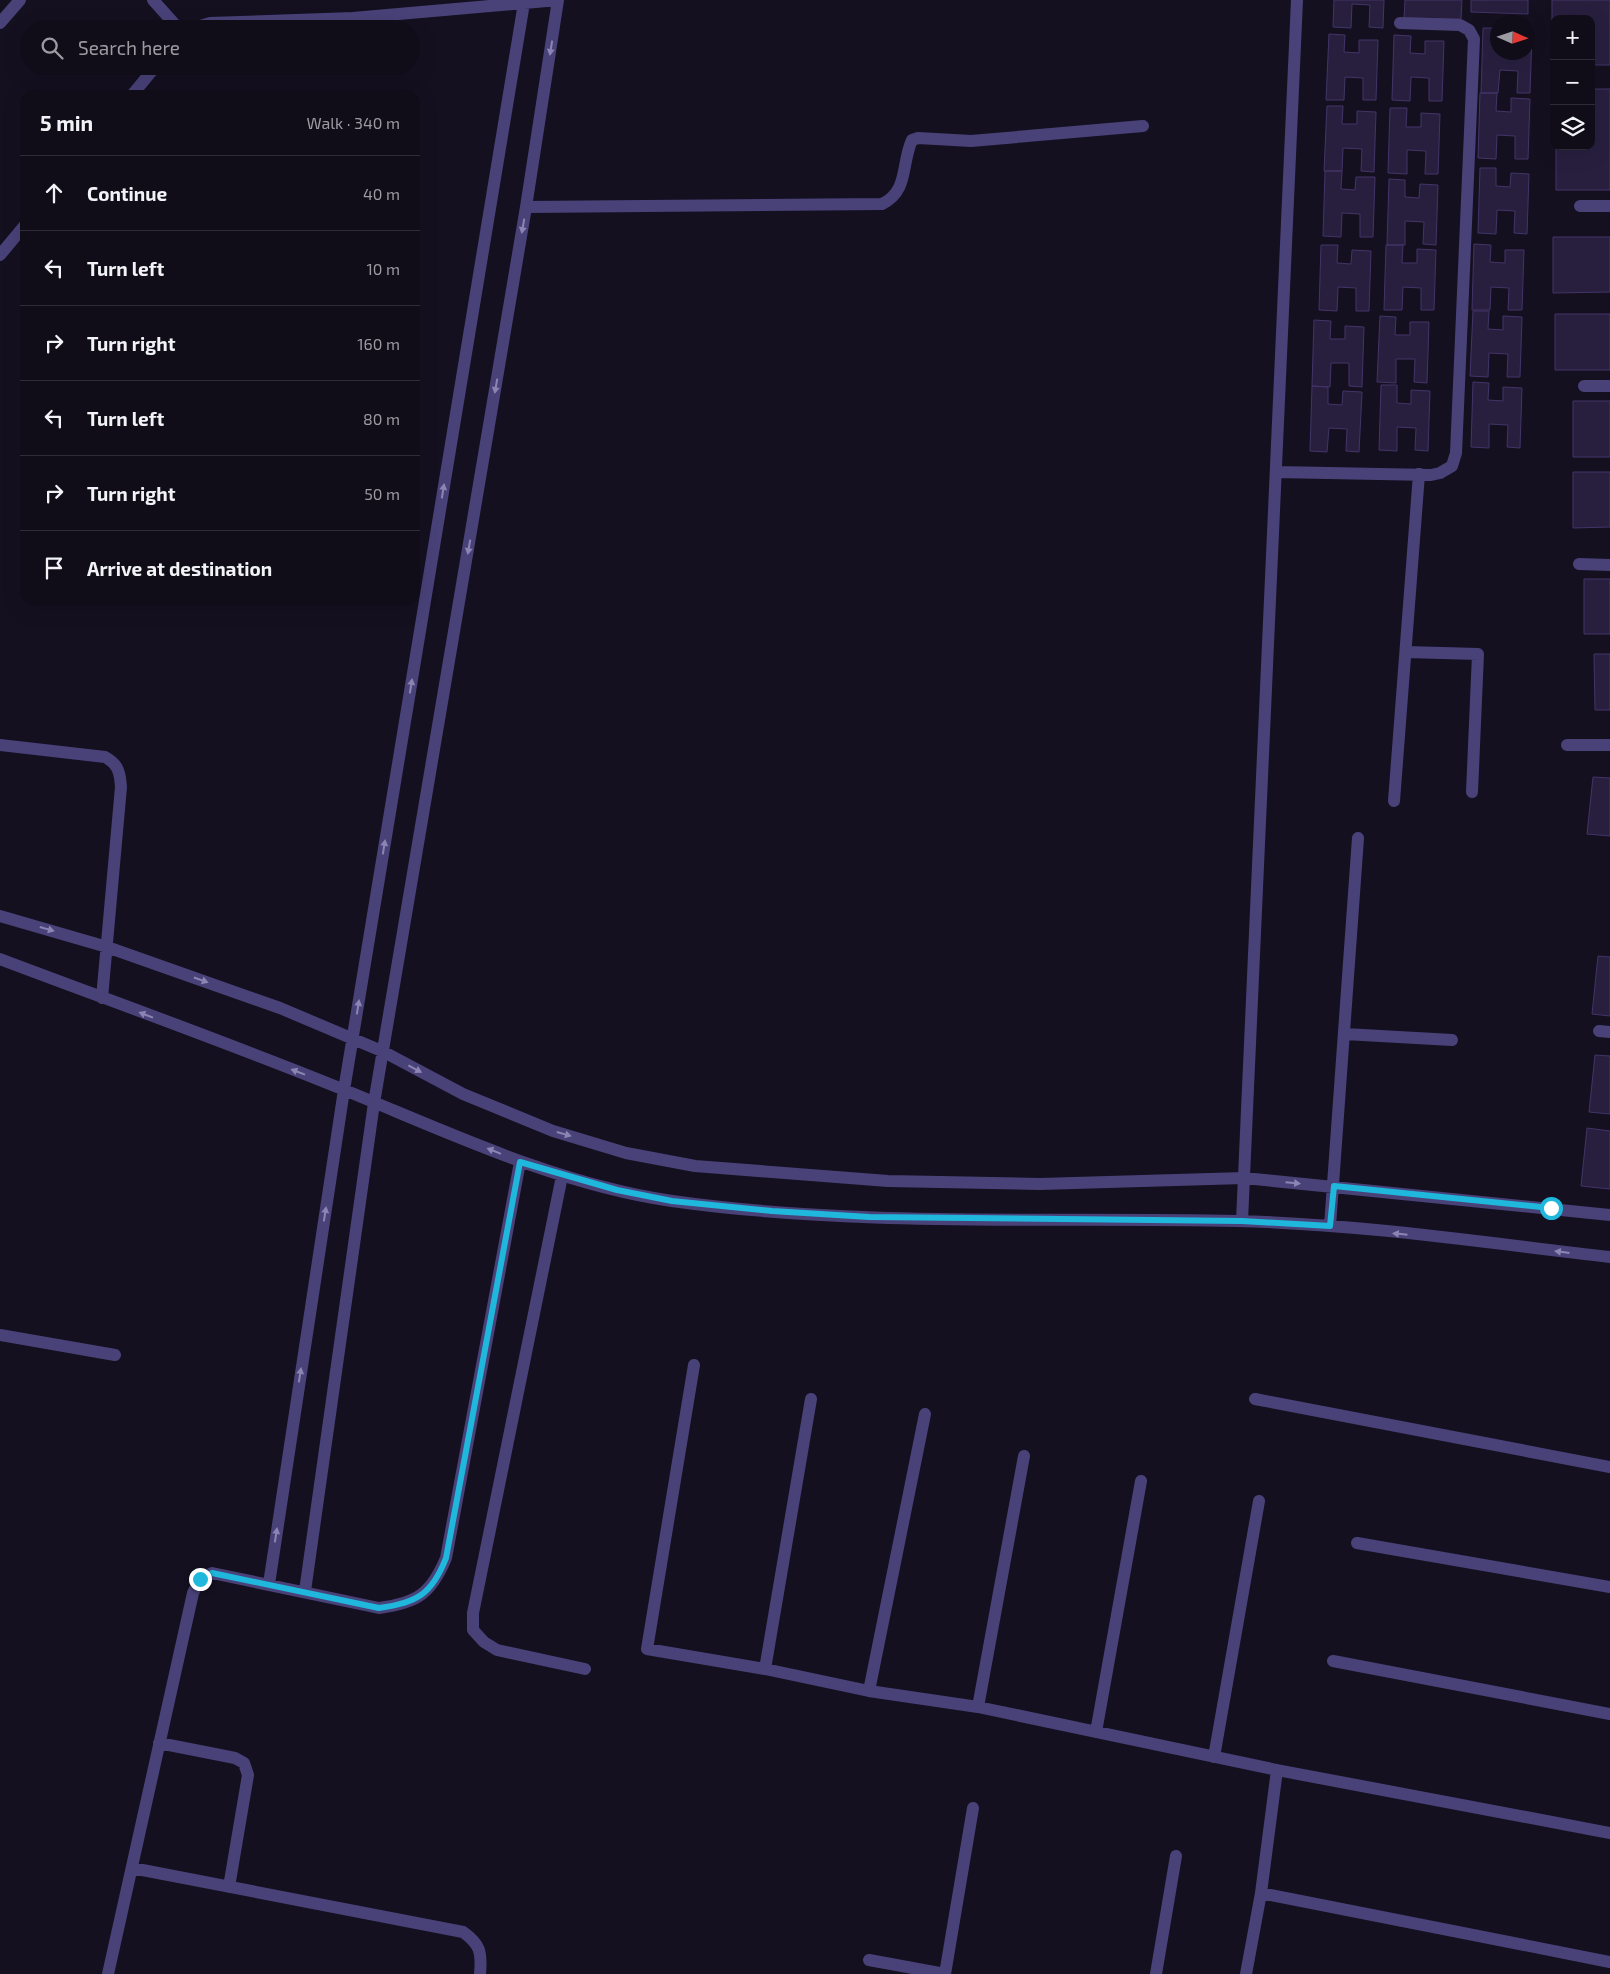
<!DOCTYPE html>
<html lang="en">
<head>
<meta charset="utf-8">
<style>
	:root { --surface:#100c18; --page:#1e1a25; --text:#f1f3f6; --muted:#9c9ba2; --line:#302c37 }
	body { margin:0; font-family:"Exo 2",sans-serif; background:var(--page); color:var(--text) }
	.controls { position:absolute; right:15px; top:15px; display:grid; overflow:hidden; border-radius:10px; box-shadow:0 5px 20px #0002 }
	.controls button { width:45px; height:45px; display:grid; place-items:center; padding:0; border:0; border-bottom:1px solid var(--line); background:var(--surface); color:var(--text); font:25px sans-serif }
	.compass { position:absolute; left:1490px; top:15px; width:45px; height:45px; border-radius:50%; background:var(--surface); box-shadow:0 5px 20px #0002; rotate:93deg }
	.stop { position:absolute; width:15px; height:15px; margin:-11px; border:4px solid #1fb8dc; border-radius:50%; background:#fff }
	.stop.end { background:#1fb8dc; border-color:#fff; box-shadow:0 1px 5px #0008 }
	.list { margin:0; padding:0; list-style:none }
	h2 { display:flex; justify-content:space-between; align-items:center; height:65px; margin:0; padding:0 20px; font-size:21px }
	h2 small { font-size:16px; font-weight:400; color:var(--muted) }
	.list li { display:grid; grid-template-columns:32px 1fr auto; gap:15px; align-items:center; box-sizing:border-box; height:75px; padding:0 20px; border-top:1px solid var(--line) }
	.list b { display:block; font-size:19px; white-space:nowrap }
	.list em { font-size:16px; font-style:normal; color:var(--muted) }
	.icon { flex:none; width:28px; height:28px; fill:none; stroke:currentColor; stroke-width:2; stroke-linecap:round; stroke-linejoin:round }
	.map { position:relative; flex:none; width:1610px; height:1974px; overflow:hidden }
	.search { position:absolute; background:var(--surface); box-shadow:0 5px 20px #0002; left:20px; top:20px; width:400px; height:55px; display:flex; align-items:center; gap:12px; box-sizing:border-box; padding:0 18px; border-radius:28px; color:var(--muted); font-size:19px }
	.panel { position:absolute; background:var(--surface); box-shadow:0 5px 20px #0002; left:20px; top:90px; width:400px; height:515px; border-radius:15px }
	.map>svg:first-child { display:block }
	.building { fill:#281f3f; stroke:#433468 }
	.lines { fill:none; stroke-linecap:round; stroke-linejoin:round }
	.minor { stroke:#494279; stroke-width:12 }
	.oneway { fill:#8c85b3 }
	.route { stroke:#1fb8dc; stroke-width:6 }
</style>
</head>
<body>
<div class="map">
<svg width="1610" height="1974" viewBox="0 0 1610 1974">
	<rect width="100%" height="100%" fill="#151020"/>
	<!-- building -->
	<path class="building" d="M1334,0H1384L1383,28L1369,27L1370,5L1352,4L1351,28L1333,27Z
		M1405,0H1462L1461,19L1404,18Z
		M1471,0H1528V14L1471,12Z
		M1552,0H1610V65H1591V19H1554L1552,66Z
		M1483,28H1498V52H1528V33H1532L1530,93H1517L1518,71L1500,70L1498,93H1481Z
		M1329,34L1345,35L1344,52L1359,53V40H1378L1376,100H1363V78L1345,77L1344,100H1326Z
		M1394,35L1411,36L1410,53L1425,54V41H1444L1442,101H1429V78L1411,77L1410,101L1392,100Z
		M1591,89H1610V190H1556V146H1591Z
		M1480,93H1497L1496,111L1511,112V98L1530,99L1528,159H1515V136L1497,135L1496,159L1478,158Z
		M1327,106H1343L1342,124H1357V111L1376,112L1374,172L1361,171L1362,149L1343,148L1342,171H1324Z
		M1390,108H1407L1406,127H1421V113L1440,114L1438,174H1425L1426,151L1407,150V174L1388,173Z
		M1480,168H1496V186L1510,187L1511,173L1529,174L1527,234L1514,233L1515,211L1497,210L1496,234L1478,233Z
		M1325,171H1342L1341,189L1355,190L1356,177H1375L1373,237H1360V214L1342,213L1341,237L1323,236Z
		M1389,179L1405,180V197L1419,198L1420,184L1438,185L1436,245L1423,244L1424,222L1405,221V245H1387Z
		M1553,237H1610V292L1553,293Z
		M1474,244L1491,245L1490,262L1505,263V250H1524L1522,310H1508L1509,288L1491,287L1490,310H1472Z
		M1321,245H1338L1337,263L1351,264L1352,250L1371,251L1369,311H1356V288L1338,287L1337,311L1319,310Z
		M1386,245H1403L1402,263H1417V249L1436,250L1434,310H1421V288L1403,287L1402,310H1384Z
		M1473,311H1489L1488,329L1503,330V316L1522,317L1520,377H1507L1508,354L1489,353L1488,377L1470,376Z
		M1555,314H1610V370H1555Z
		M1380,316L1396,317L1395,335H1410V322H1429L1427,383L1414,382L1415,359H1396V383L1377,382Z
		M1314,320L1331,321L1330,339H1345V326L1364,327L1362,387L1349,386V363H1331L1330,387L1312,386Z
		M1473,382L1489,383L1488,400L1503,401V387L1522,388L1520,448L1507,447L1508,425L1489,424V448L1471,447Z
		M1381,385H1397V403L1411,404V390L1430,391L1428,451L1415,450L1416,428L1397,427V451L1379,450Z
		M1312,386L1328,387V404L1342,405L1343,391L1362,392L1359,452L1346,451L1347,429L1329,428L1327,452L1310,451Z
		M1573,401H1610V457H1573Z
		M1573,472H1610V527L1573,528Z
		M1584,579H1610V634H1584Z
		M1594,654H1610V710H1595Z
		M1593,777L1610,778V836L1587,834Z
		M1598,956L1610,957V1016L1592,1014Z
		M1595,1055L1610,1056V1114L1589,1112Z
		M1587,1128L1610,1131V1189L1581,1186Z"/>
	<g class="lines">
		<!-- minor -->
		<path class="minor" d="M153,0L179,29
			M0,23L20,0
			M190,29L210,23L353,18L558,0
			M132,95L156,66
			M1580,206H1610
			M526,207L882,204C909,191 901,164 912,140L918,138L971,141L1143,126
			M0,255L25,225
			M1584,386H1610
			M1276,472L1431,475L1440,473L1452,466L1456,453L1474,39L1469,30L1460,25L1400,23
			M1579,564L1610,565
			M1406,652L1478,654L1472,792
			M0,745L105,757C118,764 120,772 121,787L102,998
			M1567,745H1610
			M1394,801L1419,474
			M0,916L107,947L280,1008L384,1052L463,1094L553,1131L626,1153L695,1166L888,1181L1040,1184L1244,1178L1610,1215
			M0,959C114,1002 229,1043 342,1089C450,1133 556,1184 672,1201C857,1227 1051,1217 1237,1221C1362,1224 1487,1243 1610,1257
			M1599,1031L1610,1032
			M1345,1034L1452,1040
			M562,1176L473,1613V1630L484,1642L497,1650L585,1669
			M1242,1221L1297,0
			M1330,1226L1358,838
			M0,1335L115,1355
			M694,1365L647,1649L765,1669L869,1691L978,1707L1277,1770L1610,1833
			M1255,1399L1610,1467
			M1357,1543L1610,1587
			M269,1584L344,1090L524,3
			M305,1591L374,1103L526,207L558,0
			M1333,1661L1610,1714
			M765,1669L811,1399
			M869,1691L925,1414
			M978,1707L1024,1456
			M1096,1732L1141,1481
			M159,1743L235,1758L244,1763L248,1775L229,1887
			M1214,1757L1259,1501
			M132,1868L463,1932C480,1944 482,1952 480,1974
			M1261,1893L1610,1962
			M869,1960L945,1974
			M108,1974L193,1593L200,1579L212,1573L379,1608C417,1603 431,1594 446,1558L520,1162
			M945,1974L973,1808
			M1156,1974L1176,1856
			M1246,1974L1261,1893L1277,1770"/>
	</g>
	<!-- one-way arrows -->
	<defs><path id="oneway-solid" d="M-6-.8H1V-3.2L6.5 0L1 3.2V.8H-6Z" transform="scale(1.25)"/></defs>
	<g class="oneway">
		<use href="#oneway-solid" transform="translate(551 48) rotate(99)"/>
		<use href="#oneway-solid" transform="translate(523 226) rotate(100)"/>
		<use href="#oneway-solid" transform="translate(496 386) rotate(100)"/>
		<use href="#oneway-solid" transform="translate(443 491) rotate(-81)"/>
		<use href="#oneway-solid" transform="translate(469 547) rotate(100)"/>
		<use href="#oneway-solid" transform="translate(411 686) rotate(-81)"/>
		<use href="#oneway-solid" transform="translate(384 847) rotate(-81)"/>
		<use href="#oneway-solid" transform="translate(47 929) rotate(16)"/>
		<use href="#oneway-solid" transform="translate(201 980) rotate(19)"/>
		<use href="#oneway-solid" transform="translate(358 1007) rotate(-81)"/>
		<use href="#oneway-solid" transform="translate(146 1015) rotate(-159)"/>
		<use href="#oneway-solid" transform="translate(415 1069) rotate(28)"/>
		<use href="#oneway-solid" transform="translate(298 1072) rotate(-159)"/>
		<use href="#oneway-solid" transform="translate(564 1134) rotate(16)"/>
		<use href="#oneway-solid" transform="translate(494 1151) rotate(-158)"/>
		<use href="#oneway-solid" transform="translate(1293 1183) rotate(5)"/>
		<use href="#oneway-solid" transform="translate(325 1214) rotate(-81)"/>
		<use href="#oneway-solid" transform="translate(1400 1234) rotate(-174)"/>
		<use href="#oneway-solid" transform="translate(1562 1252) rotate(-173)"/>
		<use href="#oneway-solid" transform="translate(300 1375) rotate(-81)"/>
		<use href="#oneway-solid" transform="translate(276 1535) rotate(-81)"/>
	</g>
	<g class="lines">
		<!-- route -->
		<path class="route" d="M200,1579L212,1573L379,1608C417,1603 432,1594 446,1558L520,1162L617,1190L672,1201L772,1211L869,1217L1242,1221L1330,1226L1334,1186L1551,1208"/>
	</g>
</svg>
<div class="controls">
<button>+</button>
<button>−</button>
<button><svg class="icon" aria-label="layers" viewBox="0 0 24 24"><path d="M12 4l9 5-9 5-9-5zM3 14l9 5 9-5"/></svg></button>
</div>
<svg class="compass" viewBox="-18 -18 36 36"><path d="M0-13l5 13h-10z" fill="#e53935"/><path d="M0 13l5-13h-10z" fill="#9c9ba2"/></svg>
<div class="stop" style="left:1551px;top:1208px"></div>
<div class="stop end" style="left:200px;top:1579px"></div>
<div class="search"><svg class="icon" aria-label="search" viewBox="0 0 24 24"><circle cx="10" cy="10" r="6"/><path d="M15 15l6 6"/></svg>Search here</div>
<section class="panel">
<h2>5 min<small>Walk · 340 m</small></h2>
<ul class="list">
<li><svg class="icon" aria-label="ahead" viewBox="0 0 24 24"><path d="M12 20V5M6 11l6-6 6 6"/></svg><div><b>Continue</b></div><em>40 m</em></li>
<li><svg class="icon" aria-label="left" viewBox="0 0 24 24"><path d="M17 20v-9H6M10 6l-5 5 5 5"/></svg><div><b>Turn left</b></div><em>10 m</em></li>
<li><svg class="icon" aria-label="right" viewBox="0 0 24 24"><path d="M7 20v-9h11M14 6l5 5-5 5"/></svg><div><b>Turn right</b></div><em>160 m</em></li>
<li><svg class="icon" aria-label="left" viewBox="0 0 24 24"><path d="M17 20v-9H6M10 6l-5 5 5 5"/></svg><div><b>Turn left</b></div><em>80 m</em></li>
<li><svg class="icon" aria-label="right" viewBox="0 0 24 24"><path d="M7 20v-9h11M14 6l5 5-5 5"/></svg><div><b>Turn right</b></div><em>50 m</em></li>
<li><svg class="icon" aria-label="arrive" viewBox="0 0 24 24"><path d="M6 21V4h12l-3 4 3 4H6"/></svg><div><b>Arrive at destination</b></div></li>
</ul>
</section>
</div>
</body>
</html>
